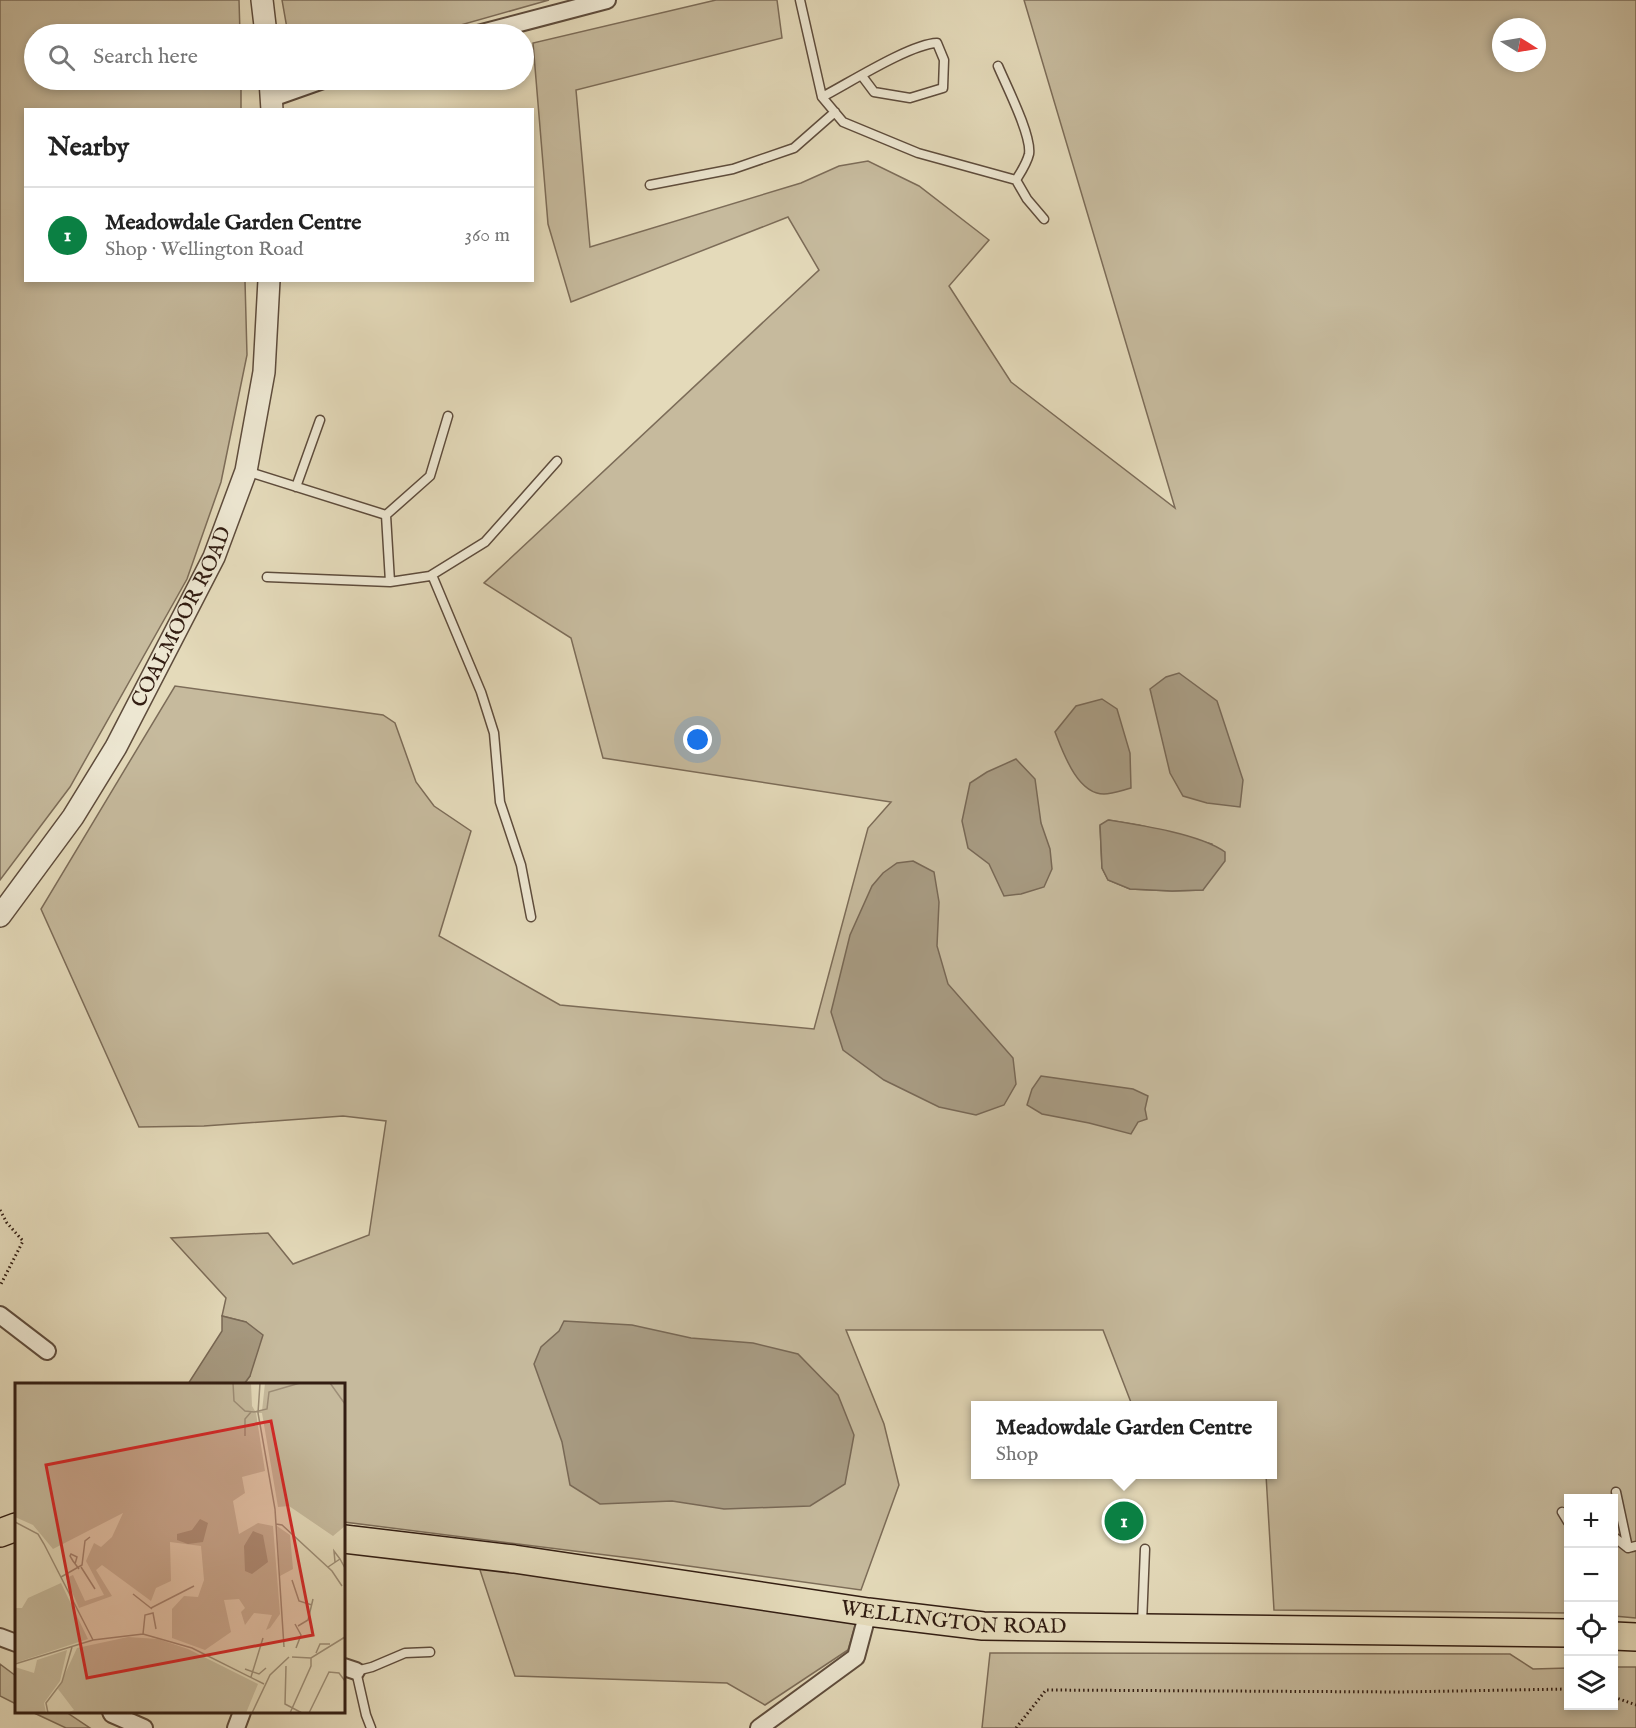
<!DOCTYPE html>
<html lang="en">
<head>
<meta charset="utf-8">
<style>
	:root { --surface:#fff; --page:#f2f2f2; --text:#222; --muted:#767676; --line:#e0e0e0; --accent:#0b8043 }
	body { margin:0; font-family:"IM FELL English",serif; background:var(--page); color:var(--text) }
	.controls { position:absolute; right:18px; bottom:18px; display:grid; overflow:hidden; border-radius:0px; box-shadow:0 3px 9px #0003 }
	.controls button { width:54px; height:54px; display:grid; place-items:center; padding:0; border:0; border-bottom:2px solid var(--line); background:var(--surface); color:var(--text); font:30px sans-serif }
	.compass { position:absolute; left:1492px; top:18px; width:54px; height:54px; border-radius:50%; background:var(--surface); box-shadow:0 3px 9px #0003; rotate:101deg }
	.you { position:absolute; left:698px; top:740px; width:21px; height:21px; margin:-15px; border:4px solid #fff; border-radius:50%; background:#1a73e8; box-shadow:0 0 0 9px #1a73e833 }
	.badge { display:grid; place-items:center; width:39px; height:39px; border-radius:50%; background:var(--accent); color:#fff; font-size:20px; font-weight:700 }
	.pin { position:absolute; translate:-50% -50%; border:3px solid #fff; box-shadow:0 2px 6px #0006 }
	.popup { position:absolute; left:971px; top:1401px; width:306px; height:78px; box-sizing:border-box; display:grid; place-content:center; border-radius:0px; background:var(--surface); filter:drop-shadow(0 2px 4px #0005); font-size:20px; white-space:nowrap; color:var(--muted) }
	.popup b { font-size:22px; color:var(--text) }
	.popup::after { content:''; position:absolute; left:50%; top:100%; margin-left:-12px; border:12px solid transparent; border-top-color:var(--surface) }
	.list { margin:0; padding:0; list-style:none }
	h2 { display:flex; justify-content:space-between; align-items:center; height:78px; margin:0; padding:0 24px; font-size:26px }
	h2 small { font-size:20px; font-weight:400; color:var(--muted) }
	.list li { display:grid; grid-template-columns:39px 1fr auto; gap:18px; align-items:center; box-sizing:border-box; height:96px; padding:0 24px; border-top:2px solid var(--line) }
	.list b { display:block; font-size:22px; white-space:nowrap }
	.list p { margin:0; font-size:20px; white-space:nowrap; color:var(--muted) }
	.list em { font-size:20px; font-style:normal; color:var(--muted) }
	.icon { flex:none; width:33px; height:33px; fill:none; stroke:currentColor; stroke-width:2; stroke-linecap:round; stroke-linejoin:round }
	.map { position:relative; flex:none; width:1636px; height:1728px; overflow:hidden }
	.search { position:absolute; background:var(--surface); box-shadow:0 3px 9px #0003; left:24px; top:24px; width:510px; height:66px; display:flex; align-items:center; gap:15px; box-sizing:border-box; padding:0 21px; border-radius:33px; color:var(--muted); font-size:22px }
	.panel { position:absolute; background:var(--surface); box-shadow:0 3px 9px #0003; left:24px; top:108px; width:510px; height:174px; border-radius:0px }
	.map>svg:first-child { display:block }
	.green { fill:#c6ba9d; stroke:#7c6c58; stroke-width:1.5; fill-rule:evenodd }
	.water { fill:#a79a81; stroke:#786855; stroke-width:1.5 }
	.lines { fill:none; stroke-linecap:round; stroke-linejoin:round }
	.service-casing { stroke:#5e4c3c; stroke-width:11 }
	.minor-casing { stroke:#5e4c3c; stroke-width:20 }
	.tertiary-casing { stroke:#5e4c3c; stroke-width:24 }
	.primary-casing { stroke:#321d12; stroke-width:30 }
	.path { stroke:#321d12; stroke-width:3; stroke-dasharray:1.5 3; stroke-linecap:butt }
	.service { stroke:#ede7d2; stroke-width:8 }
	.minor { stroke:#ede7d2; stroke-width:16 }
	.tertiary { stroke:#ede7d2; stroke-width:21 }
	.primary { stroke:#e4daba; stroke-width:27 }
	.labels { text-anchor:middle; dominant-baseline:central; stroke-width:6; stroke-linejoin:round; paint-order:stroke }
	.street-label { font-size:21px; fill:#321d12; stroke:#ede7d2 }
	.inset-road { fill:none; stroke:#9d8e77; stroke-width:1.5 }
	.view { fill:#d62828; fill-opacity:0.15; stroke:#d62828; stroke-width:3 }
	.inset-edge { fill:none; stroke:#321d12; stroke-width:3 }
</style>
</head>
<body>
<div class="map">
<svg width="1636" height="1728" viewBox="0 0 1636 1728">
	<rect width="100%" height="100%" fill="#e4daba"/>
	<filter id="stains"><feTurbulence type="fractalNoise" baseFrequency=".00333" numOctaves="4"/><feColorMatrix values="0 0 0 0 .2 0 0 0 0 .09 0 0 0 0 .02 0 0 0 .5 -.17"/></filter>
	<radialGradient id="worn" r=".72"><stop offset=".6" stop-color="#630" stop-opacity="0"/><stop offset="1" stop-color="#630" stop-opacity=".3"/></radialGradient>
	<!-- green -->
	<path class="green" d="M0,0H239L240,34H34V80H241V109L26,110V280L245,281L247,355L221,482L187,579L70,787L0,880Z
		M282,0H549L429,34H288Z
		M716,0H777L782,38L576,90L590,247L801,183L839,166L868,161L919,186L989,240L949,286L1011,382L1175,508L1024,0H1636V1618L1614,1616V1498H1568V1613L1274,1610L1266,1475L1272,1474V1406L1132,1405L1103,1330H846L884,1424L899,1485L861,1590L638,1559L344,1522V1384H244L250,1376L246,1322L222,1316L226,1298L171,1238L268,1233L293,1264L369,1235L386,1121L343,1116L204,1126L139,1127L41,909L175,686L383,715L395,723L416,782L434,806L471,831L439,936L560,1005L814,1029L868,828L891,802L603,758L571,638L484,583L819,270L788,217L571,302L548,224L533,43ZM1501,27H1537V63H1501ZM1109,820L1139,825L1212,844L1203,890L1172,891L1130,889L1108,880L1102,868L1100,826Z
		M479,1567L857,1619L848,1650L765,1705L727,1683L515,1676Z
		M990,1653L1510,1654L1533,1669L1568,1668V1706H1614V1667H1636V1728H982Z
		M0,1664L16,1676V1704L0,1696Z
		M32,1712H66L90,1728H66Z"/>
	<!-- water -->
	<path class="water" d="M1179,673L1217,701L1243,780L1240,807L1207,803L1183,796L1170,773L1150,689L1166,677Z
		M1102,699L1117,709L1130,753L1131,788C1123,790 1112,794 1104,794C1077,794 1063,752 1055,732L1076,706Z
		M1016,759L1035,779L1041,823L1050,849L1052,869L1044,887L1021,894L1004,896L989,864L968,848L962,821L970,783L987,772Z
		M1108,820C1140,825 1200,834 1225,852V861L1203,890L1172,891L1130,889L1108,880L1102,868L1100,825Z
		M913,861L934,872L939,902L937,946L948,984L1013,1058L1016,1084L1004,1105L976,1115L939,1107L884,1080L843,1050L831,1012L850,935L872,886L883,873L897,863Z
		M1041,1076L1133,1089L1148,1096L1145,1109L1147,1119L1138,1122L1131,1134L1089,1123L1042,1114L1027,1105L1032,1089Z
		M222,1316L246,1322L263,1335L250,1376L244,1384H188L222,1331Z
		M564,1321L632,1325L691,1338L753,1343L798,1354L838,1395L854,1435L845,1484L810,1506L724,1509L672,1501L600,1504L570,1485L562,1442L534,1364L541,1347L559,1331Z"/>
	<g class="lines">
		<defs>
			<path id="service" d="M800,0L822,97L843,122L918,153L1016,180L1027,199L1044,219
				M998,66C1006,85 1032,136 1029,154C1027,163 1021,172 1016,180
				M822,97C849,83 910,44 937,43L944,60L943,88L910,98L874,92L862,76
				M650,185L733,169L794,148L835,112
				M246,471L386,515L390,582L267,577
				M296,487L320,420
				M386,515L430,476L448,416
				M432,575L481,692L494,733L500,802L521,865L531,917
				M390,582L430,576L485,542L557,461
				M1616,1492L1628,1548
				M1562,1512L1568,1522
				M1614,1537L1628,1548L1636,1546
				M1142,1623L1145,1549
				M371,1728L366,1715L356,1671L372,1667L405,1653L430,1652"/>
			<path id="minor" d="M478,34L607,0
				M272,98L323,80
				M0,1315L47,1351
				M0,1637L16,1643
				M344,1667L356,1671
				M111,1712L112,1714L144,1728
				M236,1728L242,1712
				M759,1728L856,1657L868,1612"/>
			<g id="tertiary">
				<path d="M262,0L266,34"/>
				<path d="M270,80L272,110"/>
				<path id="s1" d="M0,916L73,817L116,747L214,557L246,471L264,372L269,280"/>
			</g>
			<g id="primary">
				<path d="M0,1533L16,1527"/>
				<path id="s2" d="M344,1539L514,1559L868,1612L983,1626L1568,1633"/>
				<path d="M1614,1636L1636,1637"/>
			</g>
		</defs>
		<!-- service casing -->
		<use href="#service" class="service-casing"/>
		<!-- minor casing -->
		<use href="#minor" class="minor-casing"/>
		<!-- tertiary casing -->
		<use href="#tertiary" class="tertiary-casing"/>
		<!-- primary casing -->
		<use href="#primary" class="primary-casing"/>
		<!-- path -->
		<path class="path" d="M0,1210L7,1223L23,1241L0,1286
			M1614,1697L1636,1705
			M1016,1728L1046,1690L1400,1692L1568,1689"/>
		<!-- service -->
		<use href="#service" class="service"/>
		<!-- minor -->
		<use href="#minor" class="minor"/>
		<!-- tertiary -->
		<use href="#tertiary" class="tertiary"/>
		<!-- primary -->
		<use href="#primary" class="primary"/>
	</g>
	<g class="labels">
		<!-- street labels -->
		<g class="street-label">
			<text stroke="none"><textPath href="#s1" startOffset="351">COALMOOR ROAD</textPath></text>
			<text stroke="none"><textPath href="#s2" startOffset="615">WELLINGTON ROAD</textPath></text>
		</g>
	</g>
	<!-- overview -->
	<g transform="translate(15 1383)">
		<rect width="330" height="330" fill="#e4daba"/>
		<path d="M0,0H236L237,23L240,28H247L250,0H330V143L318,153L274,123L263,124L247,30H241L250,88L227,94L230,110L218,118L224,151L243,140L258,143L265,231L255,245L251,247L257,232L239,230L230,242L226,229L230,225L224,216L209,217L216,249L190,267L157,255V226L169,213L183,214L189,197L186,163L155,159L156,198L141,205L136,218L87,182L81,187L97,213L64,225L51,195L58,192L70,218L89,212L71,178L79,160L86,164L97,154L108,130L38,166L18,142L0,134ZM262,143L275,152L278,186L265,193ZM46,200L73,256L0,280V225H7L13,215ZM113,254L143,256L173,266L243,301L231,330H52L59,327L43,306L62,265ZM52,267L45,298L29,320L31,330H0V284L19,290L22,277Z" fill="#c6ba9d"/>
		<path d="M185,136L193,140L188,159L173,161L162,157V151L177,147ZM238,148L248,152L253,179L237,191L230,188L229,163Z" fill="#a79a81"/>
		<path class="inset-road" d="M218,0L219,18L230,28L239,29L252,26L254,9L285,0M245,0L243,30L260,126L269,264M315,0L330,21M230,53V36L236,29M0,139L23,151L29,161L78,257M261,141L267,142L317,188L327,203M320,179L319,168L325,176M60,181L62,174L56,171L55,173L58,178L64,186M66,184L80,206M313,184L325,176L330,185M46,194L67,182L70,158L75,154M277,197L284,218L297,222M118,211L137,226M136,225L179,203M280,241L286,252L281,265M283,243L293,237L298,216M128,251L130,232L138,230L141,246M301,270L305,261H315M277,274L296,275L330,254M0,281L78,257L128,251L177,265L249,301M271,283L270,321L287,330M230,286L244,291L251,285M236,294L248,255M33,330L31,320L47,299L57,264M237,330L255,292L274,274M275,330L296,283V275M294,330L314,289L324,290L330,298"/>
		<path class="view" d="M256,38L298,252L72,295L31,82Z"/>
		<rect width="330" height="330" class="inset-edge"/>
	</g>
	<rect width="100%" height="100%" filter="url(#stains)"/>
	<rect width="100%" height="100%" fill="url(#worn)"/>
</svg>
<div class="controls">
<button>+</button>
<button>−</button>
<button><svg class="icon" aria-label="locate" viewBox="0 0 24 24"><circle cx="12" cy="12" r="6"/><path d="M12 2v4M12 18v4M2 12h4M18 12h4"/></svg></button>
<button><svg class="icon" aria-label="layers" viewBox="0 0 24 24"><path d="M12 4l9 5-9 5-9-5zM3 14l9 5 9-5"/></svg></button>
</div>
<svg class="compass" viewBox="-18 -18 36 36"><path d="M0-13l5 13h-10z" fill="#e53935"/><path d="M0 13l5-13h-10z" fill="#767676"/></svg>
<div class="you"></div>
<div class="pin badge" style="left:1124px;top:1521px">1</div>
<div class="popup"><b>Meadowdale Garden Centre</b>Shop</div>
<div class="search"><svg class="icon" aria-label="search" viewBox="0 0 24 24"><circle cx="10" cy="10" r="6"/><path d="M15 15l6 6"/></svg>Search here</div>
<section class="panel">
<h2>Nearby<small></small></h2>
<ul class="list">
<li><span class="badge">1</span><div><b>Meadowdale Garden Centre</b><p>Shop · Wellington Road</p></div><em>360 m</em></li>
</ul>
</section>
</div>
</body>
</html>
